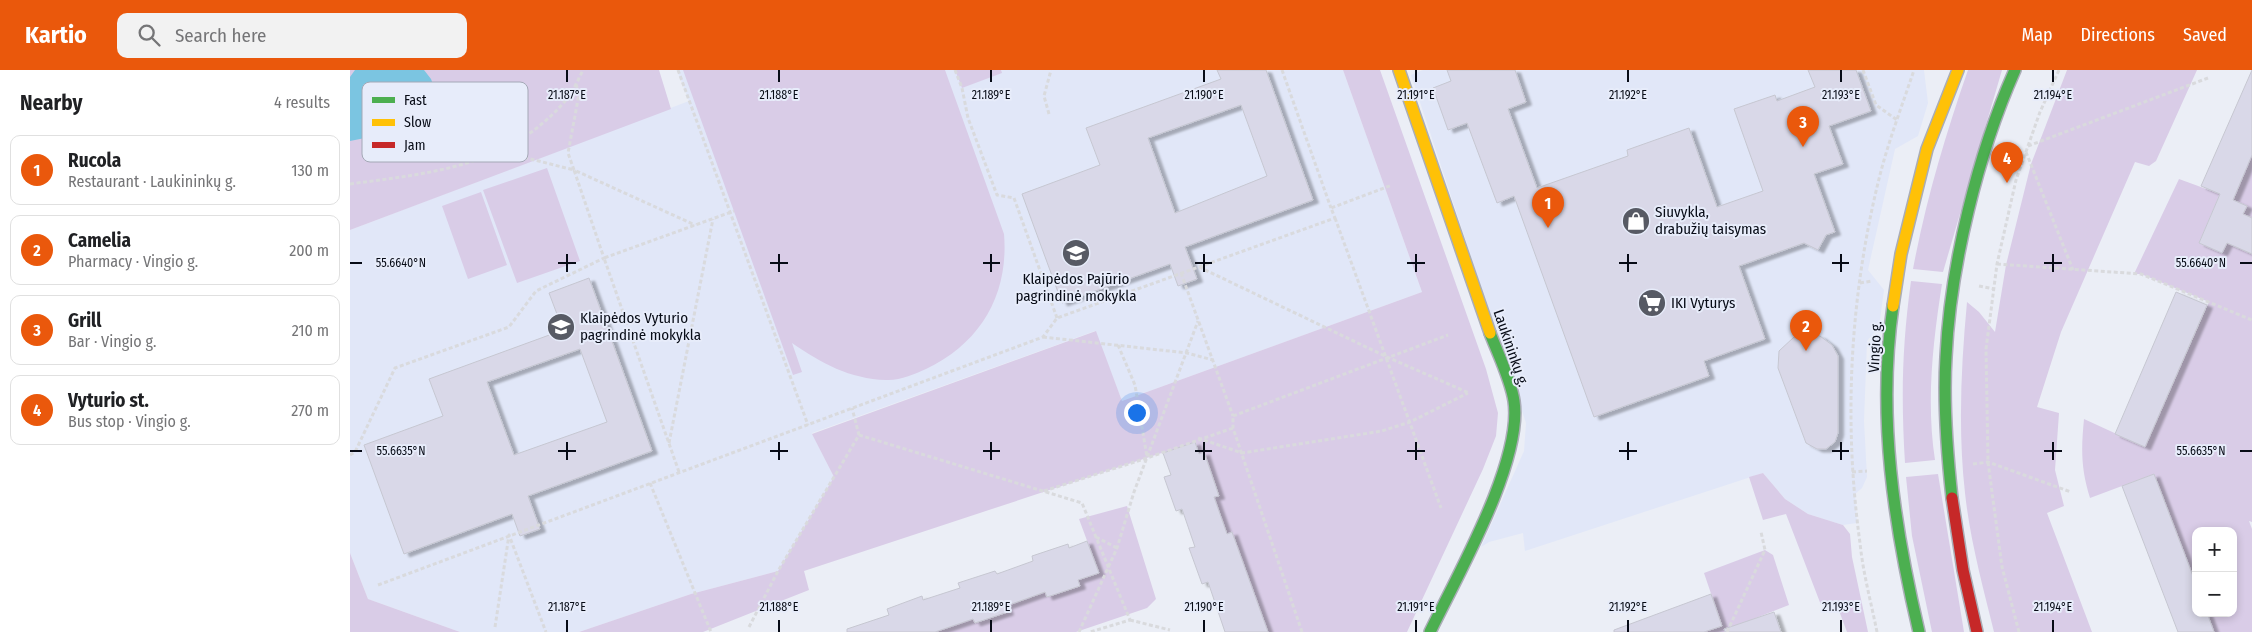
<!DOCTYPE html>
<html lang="en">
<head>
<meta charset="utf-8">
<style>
	:root { --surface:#fff; --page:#f2f2f2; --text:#202124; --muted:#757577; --line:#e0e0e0; --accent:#ea580c }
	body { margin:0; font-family:"Fira Sans Condensed",sans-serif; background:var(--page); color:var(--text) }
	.controls { position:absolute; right:15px; bottom:15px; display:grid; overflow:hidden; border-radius:10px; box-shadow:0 2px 8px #0003 }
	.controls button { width:45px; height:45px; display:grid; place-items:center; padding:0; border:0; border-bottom:1px solid var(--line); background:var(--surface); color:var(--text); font:25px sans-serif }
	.you { position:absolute; left:786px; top:342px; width:18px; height:18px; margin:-12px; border:4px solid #fff; border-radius:50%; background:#1a73e8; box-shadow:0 0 0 8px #1a73e833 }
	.badge { display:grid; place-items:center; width:32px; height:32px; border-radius:50%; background:var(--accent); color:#fff; font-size:16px; font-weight:700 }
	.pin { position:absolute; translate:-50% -41px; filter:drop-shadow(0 1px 2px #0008) }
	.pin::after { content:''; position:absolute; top:26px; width:18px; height:15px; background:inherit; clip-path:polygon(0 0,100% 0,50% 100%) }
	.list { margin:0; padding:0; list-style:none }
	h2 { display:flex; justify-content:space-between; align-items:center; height:65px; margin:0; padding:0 20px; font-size:21px }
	h2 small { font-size:16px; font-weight:400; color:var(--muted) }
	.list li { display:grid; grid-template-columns:32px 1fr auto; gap:15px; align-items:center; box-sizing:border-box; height:70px; margin:0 10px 10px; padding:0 10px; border:1px solid var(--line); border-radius:10px }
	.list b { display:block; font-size:19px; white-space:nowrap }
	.list p { margin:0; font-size:16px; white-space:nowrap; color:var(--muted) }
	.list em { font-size:16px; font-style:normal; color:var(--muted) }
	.icon { flex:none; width:28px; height:28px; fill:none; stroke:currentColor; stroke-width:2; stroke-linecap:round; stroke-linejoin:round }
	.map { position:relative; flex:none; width:1902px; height:562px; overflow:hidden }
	header { display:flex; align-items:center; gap:30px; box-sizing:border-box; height:70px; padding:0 25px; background:var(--accent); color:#fff }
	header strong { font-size:24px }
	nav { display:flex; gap:28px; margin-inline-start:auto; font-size:18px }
	.search { width:350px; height:45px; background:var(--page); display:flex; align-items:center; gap:12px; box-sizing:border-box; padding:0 18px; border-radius:10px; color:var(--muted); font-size:19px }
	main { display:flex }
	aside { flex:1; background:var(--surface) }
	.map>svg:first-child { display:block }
	.built { fill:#e1e7f8 }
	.green { fill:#d9cce7 }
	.water { fill:#7bc5e1 }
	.building { fill:#d9d8e8; stroke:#c6c7d1; fill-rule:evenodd; filter:url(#shadow) }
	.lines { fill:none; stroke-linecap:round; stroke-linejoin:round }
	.fast-casing { stroke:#aaadb6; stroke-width:14 }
	.slow-casing { stroke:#aaadb6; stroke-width:14 }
	.jam-casing { stroke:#aaadb6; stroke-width:14 }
	.path { stroke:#d9dadd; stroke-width:3; stroke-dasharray:4 2.5; stroke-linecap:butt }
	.fast { stroke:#4caf50; stroke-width:11 }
	.slow { stroke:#ffc107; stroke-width:11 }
	.jam { stroke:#c62828; stroke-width:11 }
	.ticks { fill:none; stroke:#070b16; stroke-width:2 }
	.labels { text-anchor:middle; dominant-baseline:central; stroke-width:4; stroke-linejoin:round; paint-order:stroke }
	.poi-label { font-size:15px; fill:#070b16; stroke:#e7ecfa; text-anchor:start }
	.street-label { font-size:15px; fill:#070b16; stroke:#e7ecfa }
	.key { fill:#e7ecfa; stroke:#a4a8b6; stroke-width:1 }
	.key-label { font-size:14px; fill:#070b16 }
	.ticks-label { font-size:12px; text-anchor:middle; fill:#070b16; stroke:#e7ecfa; stroke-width:4; stroke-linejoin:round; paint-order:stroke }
</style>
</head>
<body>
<header>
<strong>Kartio</strong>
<div class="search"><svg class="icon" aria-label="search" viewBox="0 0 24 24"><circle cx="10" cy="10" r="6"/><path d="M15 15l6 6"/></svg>Search here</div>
<nav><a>Map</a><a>Directions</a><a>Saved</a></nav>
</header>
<main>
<aside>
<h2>Nearby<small>4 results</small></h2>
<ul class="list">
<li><span class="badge">1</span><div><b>Rucola</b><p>Restaurant · Laukininkų g.</p></div><em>130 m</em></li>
<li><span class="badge">2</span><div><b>Camelia</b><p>Pharmacy · Vingio g.</p></div><em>200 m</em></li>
<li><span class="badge">3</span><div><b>Grill</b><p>Bar · Vingio g.</p></div><em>210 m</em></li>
<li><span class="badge">4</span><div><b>Vyturio st.</b><p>Bus stop · Vingio g.</p></div><em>270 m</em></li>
</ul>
</aside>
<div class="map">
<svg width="1902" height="562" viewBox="0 0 1902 562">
	<defs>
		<filter id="shadow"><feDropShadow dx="5.5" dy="3" stdDeviation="1" flood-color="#0004"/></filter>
	</defs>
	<rect width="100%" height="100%" fill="#ebeef6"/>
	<!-- built -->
	<path class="built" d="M327,0H993L1072,222L772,331L745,261L462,363L484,407L428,501L341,524L229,562H110L18,529L0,483V160L339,31Z
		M1073,0H1574L1578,33L1568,66L1545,79L1518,200L1534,220L1529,257L1517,271L1514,351L1517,407L1512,418L1505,424L1507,453L1493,455L1458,444L1435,429L1413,403L1175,481L1173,463L1139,472L1131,477L1174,381L1176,353L1061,5Z"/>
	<!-- green -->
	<path class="green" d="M0,0H309L321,39L0,160Z
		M333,0H595L654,164C659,224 631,273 576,299C565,304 549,311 536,310C500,309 471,293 442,273L452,302L443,305Z
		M605,0H651L652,3L612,18Z
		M993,0H1030L1136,299L1148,343L1146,366L1133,399L1057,562H918L877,464L864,427L869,425L854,382L849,384L845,372L454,501L459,520L353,562H229L341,524L428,501L484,407L462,364L746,261L772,331L1072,222Z
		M1618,0H1652L1593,202L1563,199C1576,130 1595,66 1618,0Z
		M1717,0H1847L1806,91L1799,96L1785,92L1711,262L1687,337L1709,343L1705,400L1714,436L1697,443L1742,562H1644C1633,517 1620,470 1615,423C1608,360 1611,296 1617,232L1629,242L1645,262L1656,195L1681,94Z
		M1902,85V148L1893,144L1897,136L1883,130Z
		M197,98L230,191L167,213L133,120Z
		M1829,109L1870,124L1849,173L1872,183L1877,173L1902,184V452L1899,451L1902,459V562H1864L1857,543H1883V461H1846V514L1804,404L1740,428C1731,399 1731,380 1734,349L1795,377L1859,232L1791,204H1784Z
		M131,122L157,195L118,209L92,136Z
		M1561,211L1592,214C1583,271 1576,332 1585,390L1555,393C1551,328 1552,276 1561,211Z
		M1413,403L1435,429L1458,444L1493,455L1500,464L1502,487L1518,562H1497L1485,530L1471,535L1436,444L1413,450L1399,407Z
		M1588,404L1614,562H1582L1562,466L1556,407Z
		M777,436L806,529L797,538L726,562H585L623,549L625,553L658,542L656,536L695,522L697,527L730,516L728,510L749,503L729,449Z
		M1415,480L1423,485L1439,535L1393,553L1395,562H1354L1372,556L1354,503Z
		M0,483L18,529L110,562H0Z"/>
	<!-- water -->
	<path class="water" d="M5,0H74L81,9L91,36L85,56L59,66L20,67L0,71V7Z"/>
	<!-- building -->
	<path class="building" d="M867,0H916L963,130L835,177L847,209L828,216L820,194L712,233L672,124L750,95L736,58L871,9ZM891,35L917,106L825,143L798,68Z
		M1097,0H1165L1176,32L1158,39L1187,118L1278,86L1277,80L1339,58L1367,137L1413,121L1384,39L1425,25L1427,31L1465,17L1458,0H1506L1521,41L1479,56L1493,94L1464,104L1485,162L1476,165L1468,180L1454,173L1389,196L1415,269L1354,291L1359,306L1244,347L1164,126L1147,133L1117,53L1098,60L1083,18L1101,11Z
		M1902,0V85L1883,130L1897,136L1893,144L1902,148V184L1877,173L1872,183L1849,173L1870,124L1851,116Z
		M239,208L302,381L178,426L190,459L170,466L162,444L54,484L14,375L93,346L79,309L213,260L199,223ZM230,279L257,352L164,385L137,312Z
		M1826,222L1857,235L1795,377L1765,364Z
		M1455,264L1470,266L1482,275L1488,286V363L1485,372L1476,379H1467L1456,373L1428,298L1429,281L1444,267Z
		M845,372L849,384L854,382L869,426L864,427L877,464L882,462L918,562H875L858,512L852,514L839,478L845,477L832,439L826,441L814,407L821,405L813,383Z
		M1804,404L1846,514V543H1857L1864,562H1828L1772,416Z
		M737,471L749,503L728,510L730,516L697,527L695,522L656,536L658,542L625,553L623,549L585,562H497V559L539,545L537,539L572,526L573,530L610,518L608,513L645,501L647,504L683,491L682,486L718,474L719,478Z
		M1361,524L1372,556L1354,562H1264V560Z
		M1424,542L1431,562H1375L1374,559Z"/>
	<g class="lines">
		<defs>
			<path id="fast" d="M1543,236C1527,345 1544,456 1569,562
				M1602,428C1597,382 1593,334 1596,287C1600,197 1628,83 1665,0
				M1080,562C1107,506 1173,391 1164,331C1161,310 1148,284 1140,263"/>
			<path id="slow" d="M1049,0L1140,263
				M1543,236L1551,184L1577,79L1608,0"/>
			<path id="jam" d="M1602,428L1613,500L1627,562"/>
		</defs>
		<!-- fast casing -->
		<use href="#fast" class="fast-casing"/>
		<!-- slow casing -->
		<use href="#slow" class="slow-casing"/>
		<!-- jam casing -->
		<use href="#jam" class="jam-casing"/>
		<!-- path -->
		<path class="path" d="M328,0L458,355
			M605,0L612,18L618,48L647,125L664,128L707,248
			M932,0L981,138
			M1513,0L1526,35L1547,50
			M226,14L229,24L218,83L224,100L345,155
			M699,44L694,26L701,0
			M1678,76L1858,8
			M1676,82L1723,200
			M0,114C81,103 159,97 216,30C223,22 228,10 233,0
			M985,148L1091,438
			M1647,194L1791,204L1902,250
			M849,197L1037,287L1119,323
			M831,203L883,346
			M1510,213L1522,211
			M1629,216L1644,219
			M693,267L837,283L863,290
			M768,275L785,315L797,387
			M509,365L732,433L780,550L740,562
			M848,368L892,383L1032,361L1060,352L1118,323
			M319,373L363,149
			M0,385L5,382L45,298L159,257L186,221L254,188L224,100L149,81
			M1623,394L1638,392L1721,422
			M329,402L254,188L384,141
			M1502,402L1517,401
			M300,413L361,562
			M694,421L797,388L883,358
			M746,467L767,478
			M28,515L693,267L707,248L985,148L981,138L1042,115
			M780,550L820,560
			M145,557L159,465L196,562
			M399,557L428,501L509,365L502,338
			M729,562L767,478L784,422L848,251
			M952,562L883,358V346L1098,265
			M1377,562L1415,480L1411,462
			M1527,562C1521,532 1513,503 1510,473C1493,350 1500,221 1531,101C1540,67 1553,33 1564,0
			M1669,562L1652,497L1638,392L1636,279L1647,194L1666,110L1690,42L1709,0"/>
		<!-- fast -->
		<use href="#fast" class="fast"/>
		<!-- slow -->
		<use href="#slow" class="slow"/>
		<!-- jam -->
		<use href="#jam" class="jam"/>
	</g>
	<!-- ticks -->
	<path class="ticks" d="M217,0V12M429,0V12M641,0V12M854,0V12M1066,0V12M1278,0V12M1491,0V12M1703,0V12M217,184V202M429,184V202M641,184V202M854,184V202M1066,184V202M1278,184V202M1491,184V202M1703,184V202M0,193H12M208,193H226M420,193H438M633,193H650M845,193H862M1057,193H1075M1269,193H1287M1482,193H1499M1694,193H1712M1890,193H1902M217,372V390M429,372V390M641,372V390M854,372V390M1066,372V390M1278,372V390M1491,372V390M1703,372V390M0,381H12M208,381H226M420,381H438M633,381H650M845,381H862M1057,381H1075M1269,381H1287M1482,381H1499M1694,381H1712M1890,381H1902M217,550V562M429,550V562M641,550V562M854,550V562M1066,550V562M1278,550V562M1491,550V562M1703,550V562"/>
	<!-- icons -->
	<defs>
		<symbol id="shop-disc" viewBox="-11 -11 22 22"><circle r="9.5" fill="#575a64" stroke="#e7ecfa"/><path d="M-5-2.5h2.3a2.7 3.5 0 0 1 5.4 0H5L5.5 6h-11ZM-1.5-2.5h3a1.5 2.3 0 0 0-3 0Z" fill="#fff"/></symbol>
		<symbol id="school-disc" viewBox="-11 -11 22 22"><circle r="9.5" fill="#575a64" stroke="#e7ecfa"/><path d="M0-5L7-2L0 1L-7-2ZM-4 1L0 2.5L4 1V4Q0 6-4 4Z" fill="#fff"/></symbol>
		<symbol id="supermarket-disc" viewBox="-11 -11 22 22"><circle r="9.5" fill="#575a64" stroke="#e7ecfa"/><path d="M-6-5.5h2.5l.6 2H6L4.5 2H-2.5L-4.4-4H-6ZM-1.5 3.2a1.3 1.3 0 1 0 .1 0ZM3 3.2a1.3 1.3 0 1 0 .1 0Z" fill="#fff"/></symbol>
	</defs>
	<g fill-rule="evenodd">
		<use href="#shop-disc" x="1270" y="135" width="32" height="32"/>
		<use href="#school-disc" x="710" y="167" width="32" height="32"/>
		<use href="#supermarket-disc" x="1286" y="217" width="32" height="32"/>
		<use href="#school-disc" x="195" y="241" width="32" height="32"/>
	</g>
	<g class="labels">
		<!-- poi labels -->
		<g class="poi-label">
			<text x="1305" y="142">Siuvykla,<tspan x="1305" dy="17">drabužių taisymas</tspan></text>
			<text x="726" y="209" text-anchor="middle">Klaipėdos Pajūrio<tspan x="726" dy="17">pagrindinė mokykla</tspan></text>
			<text x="1321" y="233">IKI Vyturys</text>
			<text x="230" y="248">Klaipėdos Vyturio<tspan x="230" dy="17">pagrindinė mokykla</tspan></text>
		</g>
		<!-- street labels -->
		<g class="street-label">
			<text transform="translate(1525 277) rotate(-87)">Vingio g.</text>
			<text transform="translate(1161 278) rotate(71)">Laukininkų g.</text>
		</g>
	</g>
	<!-- legend -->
	<rect x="12" y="12" width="166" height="80" rx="8" class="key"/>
	<rect x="22" y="27" width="23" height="6" fill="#4caf50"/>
	<rect x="22" y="49" width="23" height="7" fill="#ffc107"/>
	<rect x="22" y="72" width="23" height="6" fill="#c62828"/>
	<g class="key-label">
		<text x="54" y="35">Fast</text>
		<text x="54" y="57">Slow</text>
		<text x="54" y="80">Jam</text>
	</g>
	<g class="ticks-label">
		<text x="217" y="29">21.187°E</text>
		<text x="429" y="29">21.188°E</text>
		<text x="641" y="29">21.189°E</text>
		<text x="854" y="29">21.190°E</text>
		<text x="1066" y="29">21.191°E</text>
		<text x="1278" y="29">21.192°E</text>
		<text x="1491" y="29">21.193°E</text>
		<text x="1703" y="29">21.194°E</text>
		<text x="51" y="197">55.6640°N</text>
		<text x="1851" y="197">55.6640°N</text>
		<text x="51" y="385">55.6635°N</text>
		<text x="1851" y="385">55.6635°N</text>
		<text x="217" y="541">21.187°E</text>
		<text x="429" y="541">21.188°E</text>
		<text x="641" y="541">21.189°E</text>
		<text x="854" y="541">21.190°E</text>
		<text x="1066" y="541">21.191°E</text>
		<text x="1278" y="541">21.192°E</text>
		<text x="1491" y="541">21.193°E</text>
		<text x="1703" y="541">21.194°E</text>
	</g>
</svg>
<div class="controls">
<button>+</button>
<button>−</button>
</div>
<div class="you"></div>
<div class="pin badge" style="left:1198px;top:158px">1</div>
<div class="pin badge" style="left:1456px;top:281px">2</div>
<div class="pin badge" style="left:1453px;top:77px">3</div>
<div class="pin badge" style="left:1657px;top:113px">4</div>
</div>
</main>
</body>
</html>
